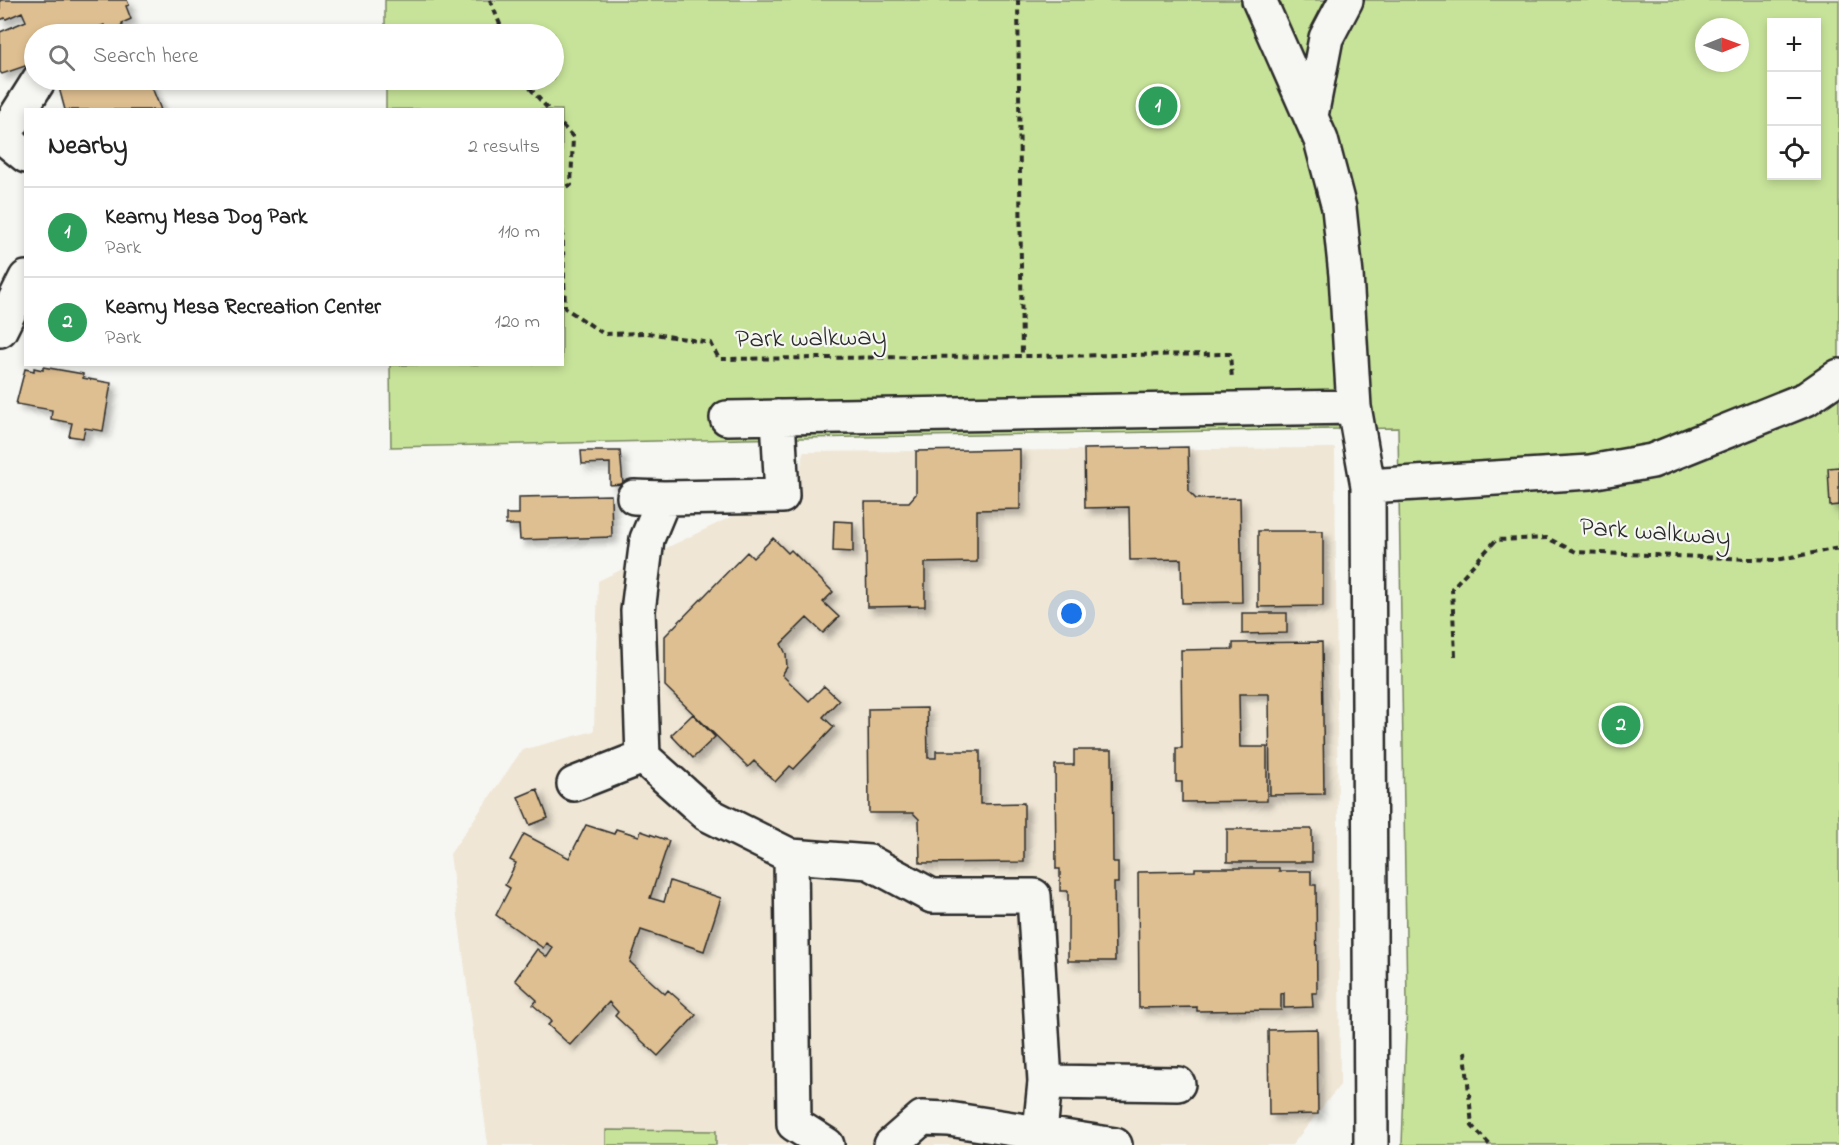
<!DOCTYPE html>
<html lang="en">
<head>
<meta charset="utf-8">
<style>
	:root { --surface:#fff; --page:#f6f6f6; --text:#222; --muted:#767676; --line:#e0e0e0; --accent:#1f6fb2 }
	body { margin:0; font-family:"Indie Flower",sans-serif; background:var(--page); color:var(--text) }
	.controls { position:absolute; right:18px; top:18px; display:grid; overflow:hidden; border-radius:0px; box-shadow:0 3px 9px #0003 }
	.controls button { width:54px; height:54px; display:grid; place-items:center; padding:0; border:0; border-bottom:2px solid var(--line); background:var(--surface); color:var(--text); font:30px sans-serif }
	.compass { position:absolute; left:1695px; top:18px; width:54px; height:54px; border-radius:50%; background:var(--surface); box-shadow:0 3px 9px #0003; rotate:89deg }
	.you { position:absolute; left:1072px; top:614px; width:21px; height:21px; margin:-15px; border:4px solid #fff; border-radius:50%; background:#1a73e8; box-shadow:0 0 0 9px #1a73e833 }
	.badge { display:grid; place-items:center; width:39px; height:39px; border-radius:50%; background:var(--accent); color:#fff; font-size:20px; font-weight:700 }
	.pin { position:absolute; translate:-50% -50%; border:3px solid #fff; box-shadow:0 2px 6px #0006 }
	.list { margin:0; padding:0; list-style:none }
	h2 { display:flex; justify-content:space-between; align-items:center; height:78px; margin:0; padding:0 24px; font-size:26px }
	h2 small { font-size:20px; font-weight:400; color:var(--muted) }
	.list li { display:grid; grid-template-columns:39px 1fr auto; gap:18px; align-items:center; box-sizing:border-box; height:90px; padding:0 24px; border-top:2px solid var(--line) }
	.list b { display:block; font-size:22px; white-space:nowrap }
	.list p { margin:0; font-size:20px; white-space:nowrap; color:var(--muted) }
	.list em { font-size:20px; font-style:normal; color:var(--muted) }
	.icon { flex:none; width:33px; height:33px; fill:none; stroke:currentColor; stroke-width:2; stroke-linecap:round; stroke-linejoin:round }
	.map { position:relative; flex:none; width:1839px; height:1145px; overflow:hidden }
	.search { position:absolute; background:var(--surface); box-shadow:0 3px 9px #0003; left:24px; top:24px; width:540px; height:66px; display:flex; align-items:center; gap:15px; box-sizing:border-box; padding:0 21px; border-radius:33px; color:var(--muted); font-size:22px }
	.panel { position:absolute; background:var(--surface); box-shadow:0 3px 9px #0003; left:24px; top:108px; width:540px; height:258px; border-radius:0px }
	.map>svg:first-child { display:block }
	.built { fill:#efe6d5 }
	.green { fill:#c7e399; stroke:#798762; stroke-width:1.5; fill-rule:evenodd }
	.building { fill:#debf91; stroke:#2b2b2b; stroke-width:1.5; filter:url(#shadow) }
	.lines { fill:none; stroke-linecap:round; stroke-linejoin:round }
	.minor-casing { stroke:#2b2b2b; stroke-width:38 }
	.path { stroke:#2b2b2b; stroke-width:4; stroke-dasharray:6 4.5; stroke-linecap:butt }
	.minor { stroke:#f6f6f2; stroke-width:33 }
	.labels { text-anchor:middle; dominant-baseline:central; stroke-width:4.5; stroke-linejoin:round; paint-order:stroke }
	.street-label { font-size:27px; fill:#2b2b2b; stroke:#f6f6f2 }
</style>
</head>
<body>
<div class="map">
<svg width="1839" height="1145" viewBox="0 0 1839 1145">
	<defs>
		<filter id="shadow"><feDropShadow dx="5.5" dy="5.5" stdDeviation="3" flood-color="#0004"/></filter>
	</defs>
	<rect width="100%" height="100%" fill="#f6f6f2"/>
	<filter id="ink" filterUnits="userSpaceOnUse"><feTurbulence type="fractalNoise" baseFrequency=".0167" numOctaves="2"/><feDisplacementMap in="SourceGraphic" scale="12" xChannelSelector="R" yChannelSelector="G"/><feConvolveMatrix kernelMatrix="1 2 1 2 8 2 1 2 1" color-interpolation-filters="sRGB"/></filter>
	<g filter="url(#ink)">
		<!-- built -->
		<path class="built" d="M1335,448L1340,1085L1292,1145H488L450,854L522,750L594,731L598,581L733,516L795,507L803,452Z"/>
		<!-- green -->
		<path class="green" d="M385,0H1839V1145H1402L1407,1002L1398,428L744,439L391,447L390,365L562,364V110L386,109V80H554V34H385ZM1772,22H1816V176H1772ZM1704,27H1740V63H1704Z
			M606,1130L716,1131V1145H606Z"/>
		<!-- building -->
		<path class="building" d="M0,0H127L129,5L126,6L131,19L122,23L123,25L106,32L104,25L96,28L97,34H34V63L2,74L0,72V32L26,21L22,12L6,19L5,18L0,20Z
			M65,80H149L161,110H65L58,84L65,81Z
			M43,367L83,374V378L111,383L103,431L85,428L83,438L69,436L72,423L51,419L52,410L16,404L25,369L34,371V368L43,370Z
			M1188,447L1189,492L1196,499L1240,498L1242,602L1182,603L1181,559L1130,560L1129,507L1085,508L1084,449Z
			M1020,449V509L977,510V562L925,563V606L867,607L865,502H909L916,494V451Z
			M581,451H620L623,484L610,485V463L582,464Z
			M1839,467V505L1830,506L1828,468Z
			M611,495L612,537L520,540L519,525H506V514H519V497Z
			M834,521L853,522V552L833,551Z
			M1258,531H1323V606L1258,607Z
			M773,538L788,553L791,550L833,592L823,602L839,617L823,633L807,618L781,644L786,654L787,667L782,675L809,701L824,686L839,700L823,717L834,727L794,769L790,766L775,782L754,761L748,767L665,686V636L747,552L753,558Z
			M1242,613H1287V633L1242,634Z
			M1322,642L1324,794L1270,795L1269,694H1239L1240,747H1267V801L1182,802V782H1176V748H1182L1181,650L1233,649V643Z
			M927,708L928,758H936V751H980V804L1024,803V862L920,863L919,819L913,813H869L868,709Z
			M693,714L715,737L693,758L671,735Z
			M1074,750H1112L1113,862H1118V883H1114L1115,961H1068V891H1060V869H1056L1055,765H1074Z
			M537,789L548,818L530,825L518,797Z
			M586,825L614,834L616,829L639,836L641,831L669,841L650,898L664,902L670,881L721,898L704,951L641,930L630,962L665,994L668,990L696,1015L658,1056L615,1016L618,1012L609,1002L570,1045L548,1025L552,1021L533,1005L537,1000L515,980L537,949L547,957L553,948L546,943L543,948L496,915L510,888L505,885L516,863L510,860L524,834L569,858Z
			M1227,829H1312V862H1227Z
			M1195,868H1279V871H1311V885H1316L1317,993H1312L1313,1007L1284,1008V993L1281,994V1010L1197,1011V1007L1139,1008L1138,872L1195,871Z
			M1317,1029L1318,1114L1269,1115L1268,1030Z"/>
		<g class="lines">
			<defs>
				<path id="minor" d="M1259,0L1321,140L1339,208L1346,275L1354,407
					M1311,116L1326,38L1346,0
					M0,135L26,156
					M3,137L39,80
					M0,330L26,278
					M727,418L1354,407L1368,486L1371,1145
					M1368,486L1590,472L1652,461L1806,399L1839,376
					M634,497L664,498
					M643,757L638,611L647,539L664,498L782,496L778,417
					M574,784L643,757L707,814L791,856
					M1045,1082L1178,1084
					M827,1145L794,1124L791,856L869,862L932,896H1034L1045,1082L1040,1132L1032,1145
					M891,1145L922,1118L949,1119L1115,1145"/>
			</defs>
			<!-- minor casing -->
			<use href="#minor" class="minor-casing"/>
			<!-- path -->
			<path class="path" d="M490,0L504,34
				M1018,0L1022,356
				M523,80L549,110
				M562,125L573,137L571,185L562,188
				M562,220L565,308L604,334L648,333L711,343L719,359L1230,354L1232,379
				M1455,656L1452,588L1496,540L1547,538L1576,552L1776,560L1839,548
				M1465,1051L1472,1126L1490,1145"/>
			<!-- minor -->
			<use href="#minor" class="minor"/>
		</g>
	</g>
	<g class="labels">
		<!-- street labels -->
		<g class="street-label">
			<text transform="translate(811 339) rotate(-1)">Park walkway</text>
			<text transform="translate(1655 533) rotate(4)">Park walkway</text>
		</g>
	</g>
</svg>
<div class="controls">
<button>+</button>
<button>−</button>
<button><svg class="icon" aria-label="locate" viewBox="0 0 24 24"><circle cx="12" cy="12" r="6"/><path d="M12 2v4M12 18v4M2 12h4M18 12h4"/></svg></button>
</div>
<svg class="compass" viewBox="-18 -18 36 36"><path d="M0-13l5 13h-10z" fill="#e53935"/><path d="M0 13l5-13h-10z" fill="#767676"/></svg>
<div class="you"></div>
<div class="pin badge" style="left:1158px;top:106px;background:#2e9e5b">1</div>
<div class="pin badge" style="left:1621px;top:725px;background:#2e9e5b">2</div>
<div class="search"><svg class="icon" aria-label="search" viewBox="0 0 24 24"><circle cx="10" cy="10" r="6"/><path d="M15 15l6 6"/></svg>Search here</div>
<section class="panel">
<h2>Nearby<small>2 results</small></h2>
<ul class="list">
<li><span class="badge" style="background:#2e9e5b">1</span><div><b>Kearny Mesa Dog Park</b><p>Park</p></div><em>110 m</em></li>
<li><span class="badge" style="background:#2e9e5b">2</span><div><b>Kearny Mesa Recreation Center</b><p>Park</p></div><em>120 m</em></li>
</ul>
</section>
</div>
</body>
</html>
